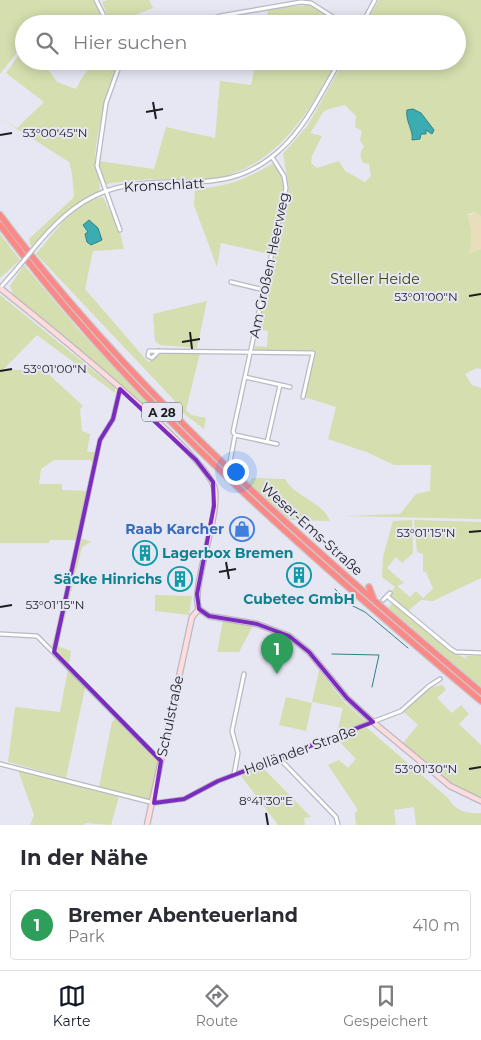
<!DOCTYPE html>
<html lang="de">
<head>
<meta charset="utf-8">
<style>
	:root { --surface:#fff; --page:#f7f7f7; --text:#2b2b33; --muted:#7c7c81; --line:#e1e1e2; --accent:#111827 }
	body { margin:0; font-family:Montserrat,sans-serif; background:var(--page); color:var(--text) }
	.you { position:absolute; left:235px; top:471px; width:18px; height:18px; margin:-12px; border:4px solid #fff; border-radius:50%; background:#1a73e8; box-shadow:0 0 0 8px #1a73e833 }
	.badge { display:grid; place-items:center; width:32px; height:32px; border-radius:50%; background:var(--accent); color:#fff; font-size:16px; font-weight:700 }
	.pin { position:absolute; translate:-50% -41px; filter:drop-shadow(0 1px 2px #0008) }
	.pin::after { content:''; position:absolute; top:26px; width:18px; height:15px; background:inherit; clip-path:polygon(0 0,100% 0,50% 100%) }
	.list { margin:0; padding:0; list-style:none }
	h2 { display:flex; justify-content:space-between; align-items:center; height:65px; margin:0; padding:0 20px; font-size:21px }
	h2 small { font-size:16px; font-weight:400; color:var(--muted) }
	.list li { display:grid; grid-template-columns:32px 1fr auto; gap:15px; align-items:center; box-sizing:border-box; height:70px; margin:0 10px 10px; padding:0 10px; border:1px solid var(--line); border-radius:5px }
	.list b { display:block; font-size:19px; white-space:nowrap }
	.list p { margin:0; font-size:16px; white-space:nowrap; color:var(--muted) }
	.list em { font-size:16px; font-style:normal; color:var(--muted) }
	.icon { flex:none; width:28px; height:28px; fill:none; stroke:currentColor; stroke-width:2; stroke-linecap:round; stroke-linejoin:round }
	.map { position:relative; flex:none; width:481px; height:825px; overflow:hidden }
	.search { position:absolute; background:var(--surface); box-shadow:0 2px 12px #0003; left:15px; right:15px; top:15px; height:55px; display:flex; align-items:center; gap:12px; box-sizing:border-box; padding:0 18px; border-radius:28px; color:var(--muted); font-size:19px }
	.sheet { height:145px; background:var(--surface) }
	nav { display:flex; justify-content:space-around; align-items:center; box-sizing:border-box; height:70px; border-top:1px solid var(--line); background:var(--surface); font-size:14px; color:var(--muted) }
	nav a { display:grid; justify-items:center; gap:2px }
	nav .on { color:var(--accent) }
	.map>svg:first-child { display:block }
	.green { fill:#d4deae; fill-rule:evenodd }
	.sand { fill:#e8dfba }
	.water { fill:#3cacb3; stroke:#338187 }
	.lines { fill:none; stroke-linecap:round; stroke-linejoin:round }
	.stream { stroke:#338187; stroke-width:1 }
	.street-casing { stroke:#b8b9c5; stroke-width:5.5 }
	.secondary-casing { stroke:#b8b9c5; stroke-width:7 }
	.highway-casing { stroke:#c9c9ca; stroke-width:8 }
	.street { stroke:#fff; stroke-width:3 }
	.secondary { stroke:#fedcdb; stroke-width:4.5 }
	.highway { stroke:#fb8987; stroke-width:5.5 }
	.street-bridge-casing { stroke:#b8b9c5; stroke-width:5.5; stroke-linecap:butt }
	.street-bridge { stroke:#fff; stroke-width:3 }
	.marked { fill:none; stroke:#7b2cbf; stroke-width:4; stroke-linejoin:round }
	.ticks { fill:none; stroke:#1d1d21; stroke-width:2 }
	.labels { text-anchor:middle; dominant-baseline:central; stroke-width:4; stroke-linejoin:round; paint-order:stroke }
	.shield { fill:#e6e7f3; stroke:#595a60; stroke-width:1 }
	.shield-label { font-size:12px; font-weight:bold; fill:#1d1d21 }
	.street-label { font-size:14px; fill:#1d1d21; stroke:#e6e7f3 }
	.park-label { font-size:14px; fill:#3b430a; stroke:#e6e7f3 }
	.shop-label { font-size:14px; font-weight:bold; fill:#366cbe; stroke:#e6e7f3; text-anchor:end }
	.culture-label { font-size:14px; font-weight:bold; fill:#0d838f; stroke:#e6e7f3; text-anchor:start }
	.ticks-label { font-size:12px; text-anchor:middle; fill:#1d1d21; stroke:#e6e7f3; stroke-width:4; stroke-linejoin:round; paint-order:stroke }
</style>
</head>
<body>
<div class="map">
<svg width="481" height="825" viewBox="0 0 481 825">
	<rect width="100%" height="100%" fill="#e6e7f3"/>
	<!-- green -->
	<path class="green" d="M0,0H94L100,15L81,24H24V49L18,51L0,74Z
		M108,0H149L153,8L111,24L102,2Z
		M379,0H481V217L475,212L468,214C471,230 474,238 469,253L481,249V369L477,368L465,374L472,385L481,388V519L344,516L400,514L416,494L430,491L431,465H394L369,453L328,439L336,407L304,397L314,353L254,351L255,346L267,347L268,331L258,329L289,188L283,154L308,125L344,61H457V24H365ZM345,105L356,116L355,127L362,131L360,140L364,147C359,153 360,156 363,163L369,164L371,176L365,182L345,171L339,161L317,168L311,163L312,156L322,136L310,133C327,110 315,112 345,105ZM421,113L426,120L421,134L412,140L413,135L406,116Z
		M310,5L339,24H265L268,11L272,8Z
		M24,52V61H42L57,82L76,89C88,66 93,61 120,61C108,92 98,123 95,156C94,168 102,180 99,191L69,209L31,247L29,239L74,197L72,173L69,162L0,118L17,128L44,102L6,73L20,53Z
		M256,61H338C304,120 270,178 193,181C179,181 165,179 151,179C136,180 121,182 106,184L99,169V161L154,169L166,127L215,138L220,81L251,85Z
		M272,164C295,177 275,232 270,254L221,243L217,267L194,205L195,189C226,187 244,180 272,164Z
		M103,197L120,232L124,249L93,251L85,289L148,362L160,354L200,353L186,410L191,415L206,418L204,429L179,410L174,400L36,254C54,234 74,201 103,197Z
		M0,234L20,260L0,278Z
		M24,265L78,329L159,416L157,418L13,295L10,286Z
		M0,295L115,388V393L37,335L3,370H44L83,406L80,409L82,431L90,434L87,452H96L94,463L90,460H54L41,469L39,484H62V490L92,491L81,538L91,542L82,547L58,646L71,651L69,665L51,649L78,544L76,540H50L49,543H0Z
		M207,301L197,348L160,345L155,341L153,314Z
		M252,478L285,479C295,497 323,502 330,521L290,520L249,483Z
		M412,520L413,553L402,563L396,557L387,568L404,583L397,586L410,597L416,591L423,598L433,589L426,572H423V554L417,552L414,520L481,522V578L433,601L421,600L408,611L389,596L395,587L382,577L383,557L393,521Z
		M155,595L192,596L189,615L155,611Z
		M392,603L450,651L467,659L466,656H481V687L389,608Z
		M223,621L252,627L239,652H217Z
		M68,669L85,688L66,778L8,762L15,707L60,712Z
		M319,670L345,703L367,722L337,733L343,708L312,702Z
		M442,685L446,690L437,698L452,713L461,705L469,714L459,724L481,745V797L450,784L403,743L418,725L404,712L429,688Z
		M286,697L312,703L306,731L279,725Z
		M115,718L158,761L150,800L99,787L112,722Z
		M366,727L448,798C455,811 467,814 481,813V825H416L414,807L394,810L396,825H356L355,813L358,810L328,765L339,760L348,768L356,759L336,738Z
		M261,766L311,817L304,818L305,825H278L241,776Z
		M18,770L119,797L111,825L86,823L84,825H30L34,815Z"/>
	<!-- sand -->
	<path class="sand" d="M475,212L481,217V249L469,254C473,238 472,230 467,214L471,215Z"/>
	<!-- water -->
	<path class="water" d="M413,109L421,113L434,130L432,134L426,130V134H421L420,139L412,140C414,131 405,121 407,110Z
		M89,220L98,228L102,240L91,245L87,242L85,234L88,232L83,225Z"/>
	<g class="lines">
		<!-- stream -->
		<path class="stream" d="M335,589L351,605L365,612L408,648
			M332,654L379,655L372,687"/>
		<defs>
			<path id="street" d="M96,0L108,24
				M211,24L214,18L220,16L301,2L311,3L344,24
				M362,24L375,0
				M272,157L284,176L286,188L233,432L235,435L277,444
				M120,230L97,166L106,103L121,61
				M40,241C61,217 84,196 116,188C178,172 226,200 281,149C307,125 322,91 340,61
				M231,282L264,290
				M0,288L15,271
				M159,351L152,358L148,356L149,351C203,352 258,352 313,353L303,397
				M245,377L290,387
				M267,442L280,385
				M230,462L235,435
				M387,596L451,649L456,652L481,653
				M383,600L390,593
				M0,634L37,636L161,761
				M54,652L100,440L113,419L120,389
				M278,757L336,817L338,825
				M0,764L154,803L184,799L218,781L401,711L429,686L440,679
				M234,774L238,753L232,731L244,674"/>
			<path id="secondary" d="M0,288C36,317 210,455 215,490C219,520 190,590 199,609L209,616L257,624L289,636L309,652L347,698L373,722L450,786L481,801
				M147,825L192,617L199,609"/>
			<path id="highway" d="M0,215C136,397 309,546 481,692
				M0,225C135,407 309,555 481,701
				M369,587L374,600"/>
		</defs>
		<!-- street casing -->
		<use href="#street" class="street-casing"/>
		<!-- secondary casing -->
		<use href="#secondary" class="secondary-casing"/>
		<!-- highway casing -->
		<use href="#highway" class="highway-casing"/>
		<!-- street -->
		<use href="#street" class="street"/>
		<!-- secondary -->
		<use href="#secondary" class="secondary"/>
		<!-- highway -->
		<use href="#highway" class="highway"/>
		<defs>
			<path id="street-bridge" d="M15,271L40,241"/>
		</defs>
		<!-- street-bridge casing -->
		<use href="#street-bridge" class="street-bridge-casing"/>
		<!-- street-bridge -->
		<use href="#street-bridge" class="street-bridge"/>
	</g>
	<!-- marked area -->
	<path class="marked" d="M120,389L196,460L213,482L214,506L197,594L199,609L209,616L257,624L289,636L309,652L347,698L373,722L218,781L184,799L154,803L161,761L54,652L100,440L113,419Z"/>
	<!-- ticks -->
	<path class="ticks" d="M153,102L156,119M146,112L163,109M0,135L12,133M469,296L481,294M190,332L192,349M182,342L200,339M0,371L12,369M469,532L481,531M226,562L229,579M219,572L236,569M0,607L12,605M469,769L481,767M266,813L268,825"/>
	<!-- icons -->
	<defs>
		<symbol id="shop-ring" viewBox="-11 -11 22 22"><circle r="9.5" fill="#e6e7f3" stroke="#3f7fe0" stroke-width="1.5"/><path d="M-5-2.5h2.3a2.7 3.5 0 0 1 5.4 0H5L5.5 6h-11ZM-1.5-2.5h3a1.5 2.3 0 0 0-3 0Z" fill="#3f7fe0"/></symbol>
		<symbol id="building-ring" viewBox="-11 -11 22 22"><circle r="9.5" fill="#e6e7f3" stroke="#0f9aa8" stroke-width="1.5"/><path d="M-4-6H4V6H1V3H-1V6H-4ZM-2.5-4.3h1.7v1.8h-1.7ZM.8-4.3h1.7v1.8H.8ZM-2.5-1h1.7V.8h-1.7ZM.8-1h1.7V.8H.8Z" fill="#0f9aa8"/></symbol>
	</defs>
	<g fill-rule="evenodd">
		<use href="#shop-ring" x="228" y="515" width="28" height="28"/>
		<use href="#building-ring" x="131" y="539" width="28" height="28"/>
		<use href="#building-ring" x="285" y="561" width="28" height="28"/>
		<use href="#building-ring" x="166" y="565" width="28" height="28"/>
	</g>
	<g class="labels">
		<!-- shield labels -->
		<rect class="shield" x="142" y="402.5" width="40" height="19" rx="4"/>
		<g class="shield-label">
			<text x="162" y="412">A 28</text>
		</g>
		<!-- street labels -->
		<g class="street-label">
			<text transform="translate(164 185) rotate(-3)">Kronschlatt</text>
			<text transform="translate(269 265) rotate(-78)">Am Großen Heerweg</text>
			<text transform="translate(312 529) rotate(42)">Weser-Ems-Straße</text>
			<text transform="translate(170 716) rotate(-78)">Schulstraße</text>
			<text transform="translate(300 750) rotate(-20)">Holländer Straße</text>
		</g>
		<!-- park labels -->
		<g class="park-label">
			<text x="375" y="279">Steller Heide</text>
		</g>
		<!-- shop labels -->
		<g class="shop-label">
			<text x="224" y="529">Raab Karcher</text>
		</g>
		<!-- culture labels -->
		<g class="culture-label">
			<text x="162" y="553">Lagerbox Bremen</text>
			<text x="162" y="579" text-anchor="end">Säcke Hinrichs</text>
			<text x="299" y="599" text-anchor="middle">Cubetec GmbH</text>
		</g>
	</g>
	<g class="ticks-label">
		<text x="55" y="137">53°00'45"N</text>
		<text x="426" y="301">53°01'00"N</text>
		<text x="55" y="373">53°01'00"N</text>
		<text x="426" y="537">53°01'15"N</text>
		<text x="55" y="609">53°01'15"N</text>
		<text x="426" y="773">53°01'30"N</text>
		<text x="266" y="805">8°41'30"E</text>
	</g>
</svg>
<div class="you"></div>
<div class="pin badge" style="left:277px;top:674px;background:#2e9e5b">1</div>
<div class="search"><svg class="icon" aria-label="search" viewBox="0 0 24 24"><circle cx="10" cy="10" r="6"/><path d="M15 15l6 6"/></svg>Hier suchen</div>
</div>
<section class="sheet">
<h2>In der Nähe<small></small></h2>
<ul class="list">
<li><span class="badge" style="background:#2e9e5b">1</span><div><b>Bremer Abenteuerland</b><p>Park</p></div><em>410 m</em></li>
</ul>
</section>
<nav>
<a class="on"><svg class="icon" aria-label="map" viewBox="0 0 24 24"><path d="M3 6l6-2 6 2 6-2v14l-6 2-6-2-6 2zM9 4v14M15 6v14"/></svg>Karte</a>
<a><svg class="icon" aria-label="directions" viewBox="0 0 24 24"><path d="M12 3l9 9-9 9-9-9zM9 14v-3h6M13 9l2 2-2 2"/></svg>Route</a>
<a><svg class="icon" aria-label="saved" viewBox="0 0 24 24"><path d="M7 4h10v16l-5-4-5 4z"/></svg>Gespeichert</a>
</nav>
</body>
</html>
